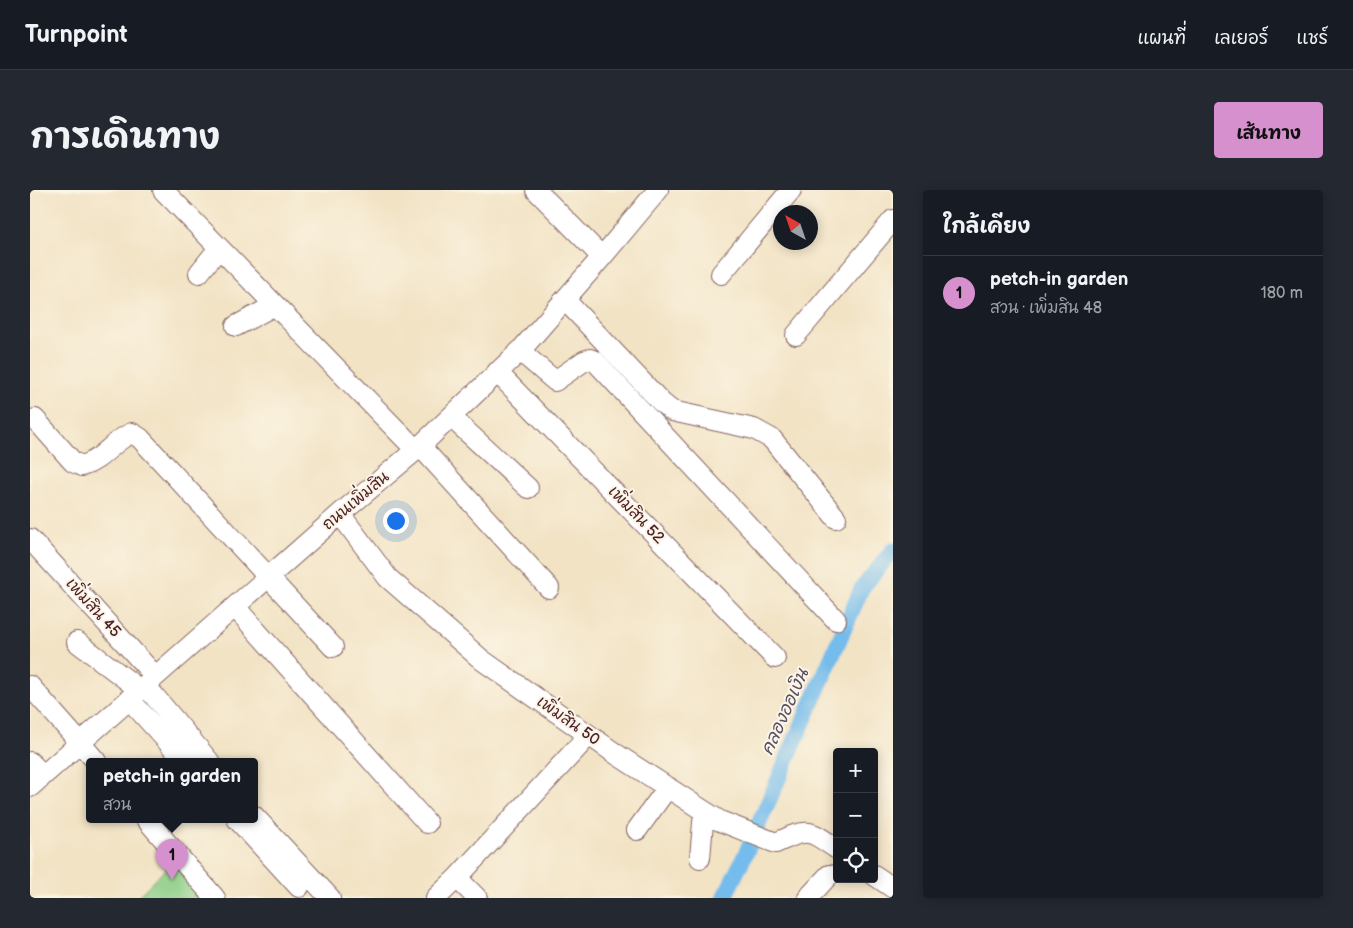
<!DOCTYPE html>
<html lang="th">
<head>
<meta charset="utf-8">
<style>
	:root { --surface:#171b24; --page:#242831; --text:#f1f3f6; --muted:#9ea1a6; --line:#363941; --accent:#d690ce }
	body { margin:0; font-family:"Balsamiq Sans","Playpen Sans Thai",sans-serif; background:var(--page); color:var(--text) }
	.controls { position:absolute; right:15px; bottom:15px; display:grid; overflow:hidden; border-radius:5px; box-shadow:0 2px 12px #0003 }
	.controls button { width:45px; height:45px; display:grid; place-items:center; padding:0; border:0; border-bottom:1px solid var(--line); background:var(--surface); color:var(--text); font:25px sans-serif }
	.compass { position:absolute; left:743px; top:15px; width:45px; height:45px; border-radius:50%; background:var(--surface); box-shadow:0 2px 12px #0003; rotate:320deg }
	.you { position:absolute; left:365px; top:330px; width:18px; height:18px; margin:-12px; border:4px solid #fff; border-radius:50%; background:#1a73e8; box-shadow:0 0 0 8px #1a73e833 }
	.badge { display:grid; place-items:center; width:32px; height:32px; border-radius:50%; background:var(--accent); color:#111; font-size:16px; font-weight:700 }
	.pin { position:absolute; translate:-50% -41px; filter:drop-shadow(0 1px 2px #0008) }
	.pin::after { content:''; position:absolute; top:26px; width:18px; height:15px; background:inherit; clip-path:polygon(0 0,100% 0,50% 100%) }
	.popup { position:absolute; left:56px; top:568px; width:172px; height:65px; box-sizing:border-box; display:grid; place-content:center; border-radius:5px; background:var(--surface); filter:drop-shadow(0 1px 4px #0005); font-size:16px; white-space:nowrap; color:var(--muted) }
	.popup b { font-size:19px; color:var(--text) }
	.popup::after { content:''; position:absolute; left:50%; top:100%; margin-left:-10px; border:10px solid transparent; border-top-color:var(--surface) }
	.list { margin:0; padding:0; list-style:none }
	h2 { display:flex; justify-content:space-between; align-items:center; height:65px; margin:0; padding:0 20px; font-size:21px }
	h2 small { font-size:16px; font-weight:400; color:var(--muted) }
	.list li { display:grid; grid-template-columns:32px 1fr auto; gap:15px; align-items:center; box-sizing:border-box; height:75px; padding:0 20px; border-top:1px solid var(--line) }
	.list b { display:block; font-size:19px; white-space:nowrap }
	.list p { margin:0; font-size:16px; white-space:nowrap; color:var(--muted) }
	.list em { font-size:16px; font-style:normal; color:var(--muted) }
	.icon { flex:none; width:28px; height:28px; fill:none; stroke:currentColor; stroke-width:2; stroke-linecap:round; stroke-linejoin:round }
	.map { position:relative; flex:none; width:863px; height:708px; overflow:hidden; border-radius:5px }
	header { display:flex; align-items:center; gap:30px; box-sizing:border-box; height:70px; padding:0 25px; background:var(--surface); border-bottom:1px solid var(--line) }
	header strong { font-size:24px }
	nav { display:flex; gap:28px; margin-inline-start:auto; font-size:18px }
	.intro { display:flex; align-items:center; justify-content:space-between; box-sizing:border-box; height:120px; padding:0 30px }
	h1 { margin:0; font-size:35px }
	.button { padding:12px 22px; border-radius:5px; background:var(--accent); color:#111; font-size:18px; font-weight:700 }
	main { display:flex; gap:30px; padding:0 30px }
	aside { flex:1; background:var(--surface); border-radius:5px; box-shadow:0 2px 12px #0003 }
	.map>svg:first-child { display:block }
	.green { fill:#8acd86; stroke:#6a7658 }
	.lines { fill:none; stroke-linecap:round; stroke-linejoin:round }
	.canal { stroke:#73bcec; stroke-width:16 }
	.minor-casing { stroke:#856461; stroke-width:22 }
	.minor { stroke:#fff; stroke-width:20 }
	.labels { text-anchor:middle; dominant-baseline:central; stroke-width:4; stroke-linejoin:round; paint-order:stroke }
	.street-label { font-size:16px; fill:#4a1f2b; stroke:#fcf5e5 }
	.water-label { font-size:18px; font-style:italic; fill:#564e65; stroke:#fcf5e5 }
</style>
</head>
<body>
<header>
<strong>Turnpoint</strong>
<nav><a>แผนที่</a><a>เลเยอร์</a><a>แชร์</a></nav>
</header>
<div class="intro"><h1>การเดินทาง</h1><a class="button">เส้นทาง</a></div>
<main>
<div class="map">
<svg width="863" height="708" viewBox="0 0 863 708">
	<rect width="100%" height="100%" fill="#fcf5e5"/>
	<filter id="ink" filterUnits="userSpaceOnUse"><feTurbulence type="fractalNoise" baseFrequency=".02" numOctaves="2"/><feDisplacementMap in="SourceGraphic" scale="10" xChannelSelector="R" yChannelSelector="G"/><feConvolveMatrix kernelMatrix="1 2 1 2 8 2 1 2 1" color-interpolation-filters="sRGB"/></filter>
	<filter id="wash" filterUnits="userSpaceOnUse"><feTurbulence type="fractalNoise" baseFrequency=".0096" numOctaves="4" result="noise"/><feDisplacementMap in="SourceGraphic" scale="20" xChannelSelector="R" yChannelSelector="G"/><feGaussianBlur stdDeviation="1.12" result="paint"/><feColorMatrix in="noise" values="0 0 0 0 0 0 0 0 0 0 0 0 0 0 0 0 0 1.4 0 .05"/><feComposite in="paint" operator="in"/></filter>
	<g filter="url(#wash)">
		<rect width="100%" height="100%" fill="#f2e3c5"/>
		<!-- green -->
		<path class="green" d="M143,672L174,708H106Z"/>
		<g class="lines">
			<!-- canal -->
			<path class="canal" d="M694,708L716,663L832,398L863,360"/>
		</g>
	</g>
	<g filter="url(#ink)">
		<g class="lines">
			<defs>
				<path id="minor" d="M133,0L386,260
					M506,0L572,67
					M169,83L189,58
					M691,84L761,0
					M535,110L632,213L642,221L724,239L742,249L806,328
					M206,136L245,115
					M766,145L863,30
					M490,161L525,191L554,171L560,169L565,171L806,430
					M467,182L745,468
					M421,227L498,298
					M5,229L43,272L52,276C73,270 83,250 102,243L110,248L303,457
					M390,256L519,398
					M310,324L358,388L452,470L586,564L674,621L690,631L746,653C778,638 778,639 807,659
					M0,349L125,486
					M205,417L397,633
					M47,452L110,500
					M115,495L179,571
					M0,496L66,571
					M99,509L155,571
					M0,572L13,585
					M0,597L310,324L386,260L490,161L572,67L628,0
					M224,626L300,708
					M116,629L185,708
					M207,629L269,697
					M607,640L638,597
					M670,668L674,621
					M844,685L863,698
					M427,688L447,708
					M406,708L427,688L559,545
					M778,708L799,685"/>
			</defs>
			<!-- minor casing -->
			<use href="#minor" class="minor-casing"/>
			<!-- minor -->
			<use href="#minor" class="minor"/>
		</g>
	</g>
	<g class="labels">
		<!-- street labels -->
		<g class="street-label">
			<text transform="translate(326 311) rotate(-40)">ถนนเพิ่มสิน</text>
			<text transform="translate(606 325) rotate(46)">เพิ่มสิน 52</text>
			<text transform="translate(63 418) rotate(48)">เพิ่มสิน 45</text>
			<text transform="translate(538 531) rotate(35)">เพิ่มสิน 50</text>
		</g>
		<!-- water labels -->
		<g class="water-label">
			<text transform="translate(755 522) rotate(-66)">คลองออเงิน</text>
		</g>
	</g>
</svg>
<div class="controls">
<button>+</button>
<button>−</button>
<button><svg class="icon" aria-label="locate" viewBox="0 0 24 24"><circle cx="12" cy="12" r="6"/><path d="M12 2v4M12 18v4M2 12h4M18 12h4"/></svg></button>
</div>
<svg class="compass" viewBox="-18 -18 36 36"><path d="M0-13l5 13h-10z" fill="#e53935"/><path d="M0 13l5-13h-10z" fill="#9ea1a6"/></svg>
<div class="you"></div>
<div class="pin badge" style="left:142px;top:690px">1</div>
<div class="popup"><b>petch-in garden</b>สวน</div>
</div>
<aside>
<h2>ใกล้เคียง<small></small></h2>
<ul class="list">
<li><span class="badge">1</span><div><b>petch-in garden</b><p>สวน · เพิ่มสิน 48</p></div><em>180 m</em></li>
</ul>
</aside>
</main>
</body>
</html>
